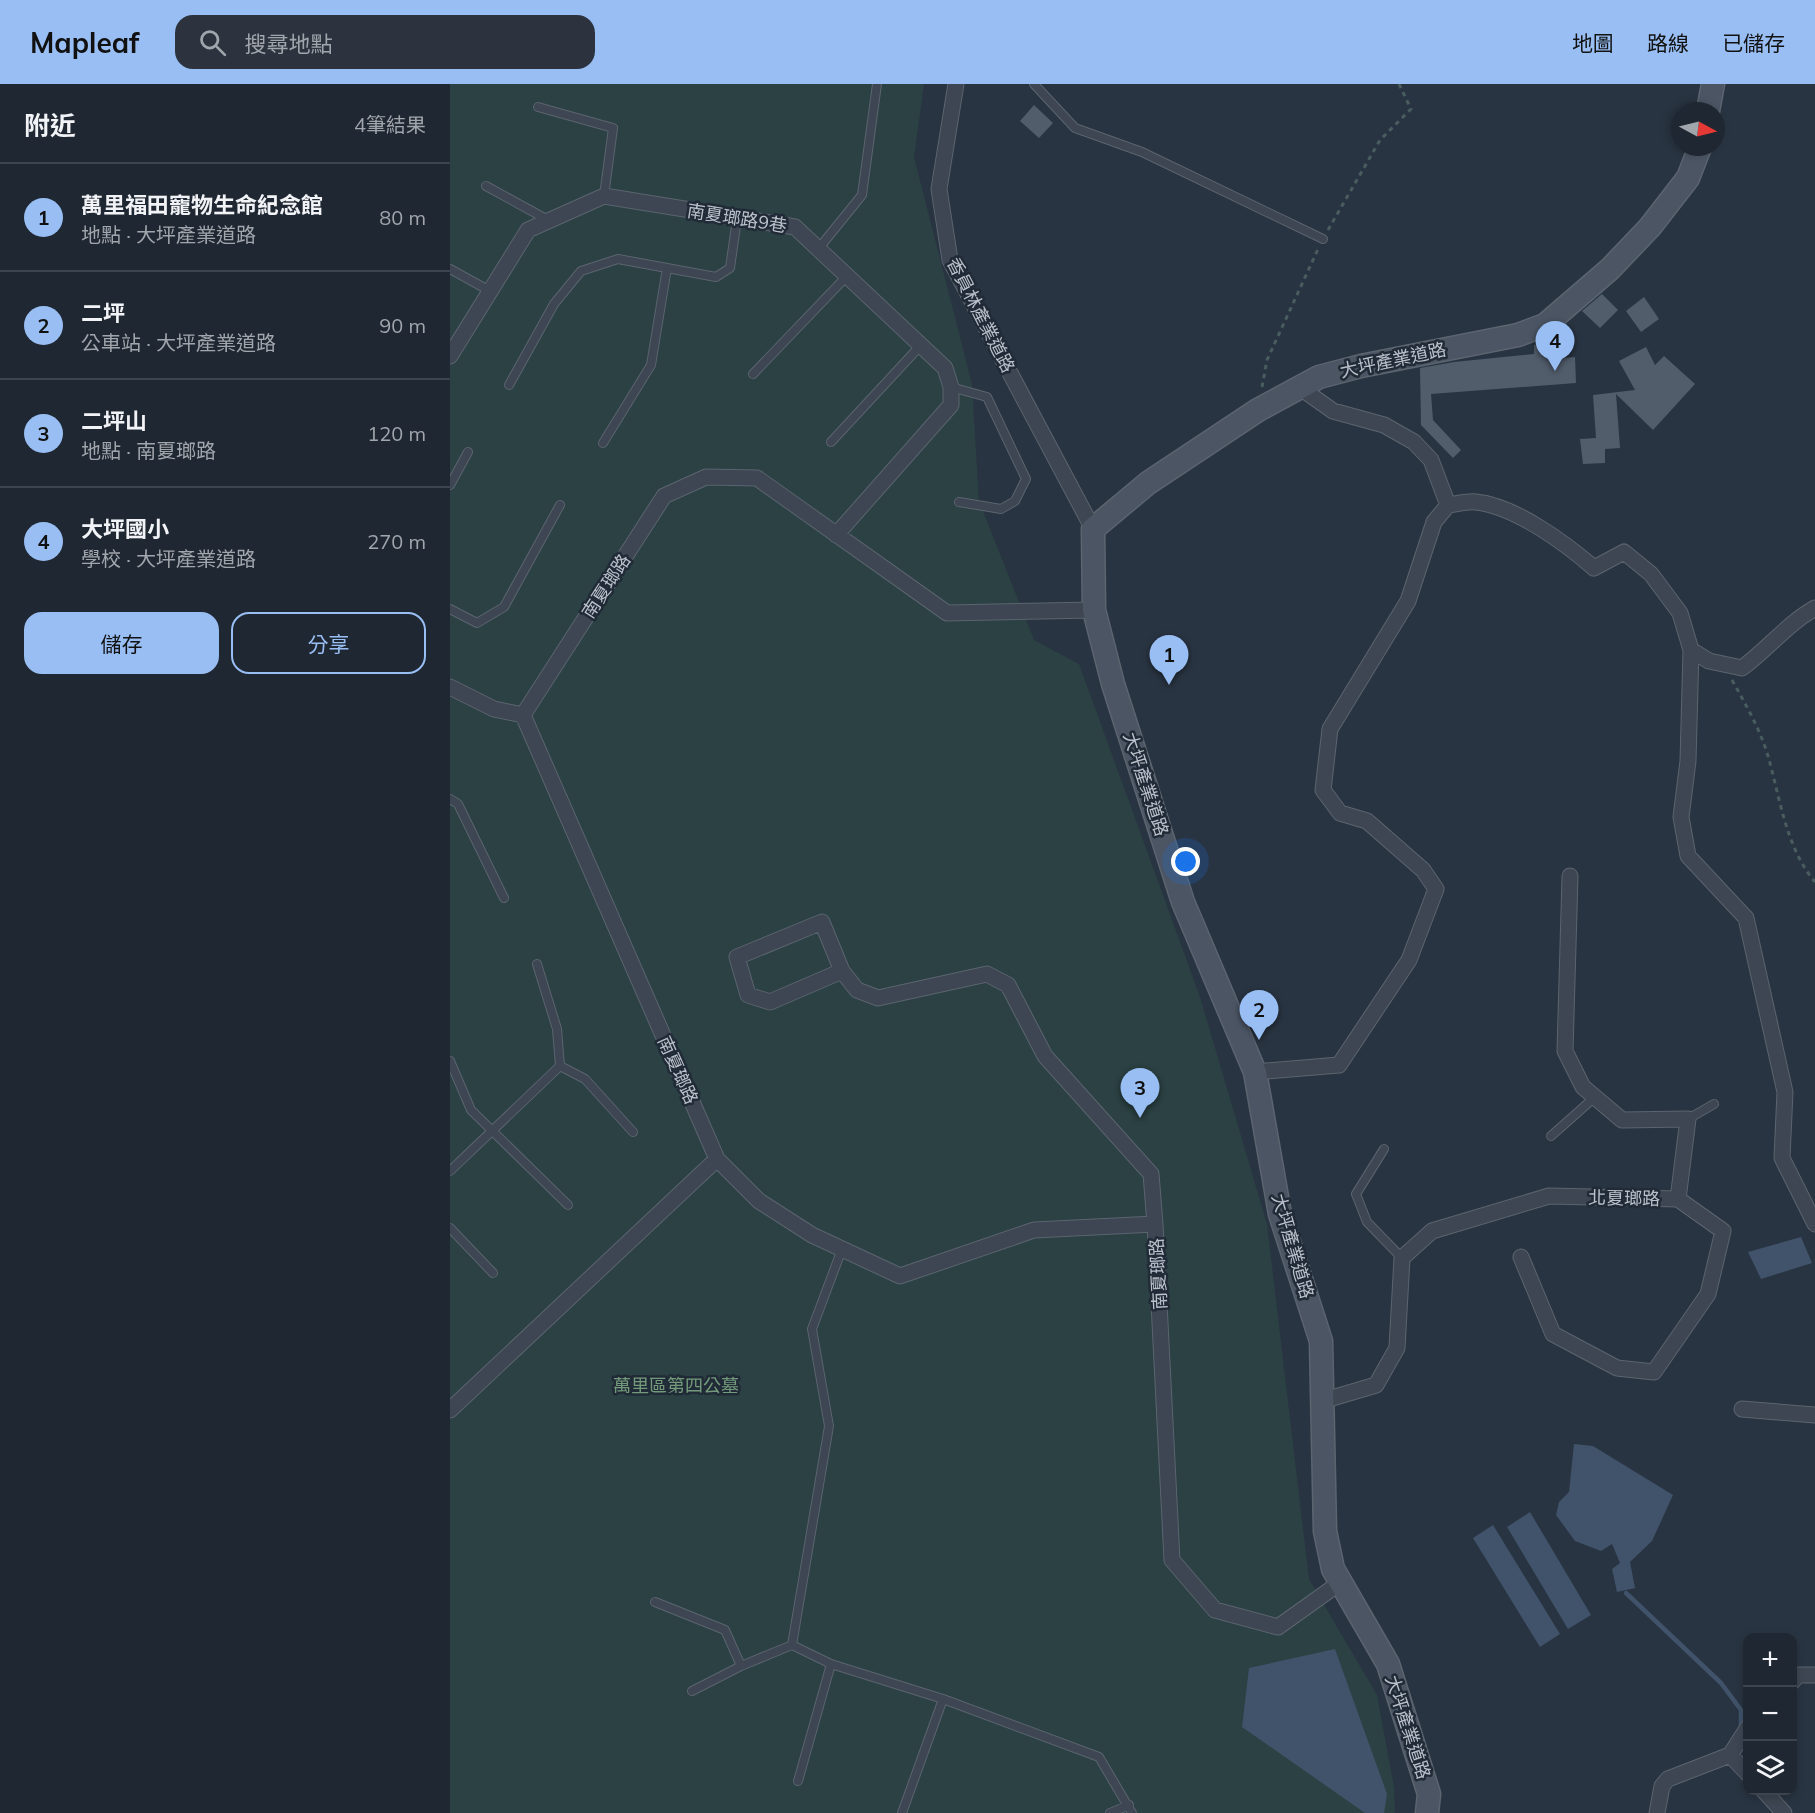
<!DOCTYPE html>
<html lang="zh-TW">
<head>
<meta charset="utf-8">
<style>
	:root { --surface:#1f2732; --page:#2c333e; --text:#f1f3f6; --muted:#a1a5ac; --line:#3c444d; --accent:#98bef3 }
	body { margin:0; font-family:Mulish,"Noto Sans TC",sans-serif; background:var(--page); color:var(--text) }
	.controls { position:absolute; right:18px; bottom:18px; display:grid; overflow:hidden; border-radius:12px; box-shadow:0 3px 9px #0003 }
	.controls button { width:54px; height:54px; display:grid; place-items:center; padding:0; border:0; border-bottom:2px solid var(--line); background:var(--surface); color:var(--text); font:30px sans-serif }
	.compass { position:absolute; left:1221px; top:18px; width:54px; height:54px; border-radius:50%; background:var(--surface); box-shadow:0 3px 9px #0003; rotate:97deg }
	.you { position:absolute; left:736px; top:778px; width:21px; height:21px; margin:-15px; border:4px solid #fff; border-radius:50%; background:#1a73e8; box-shadow:0 0 0 9px #1a73e833 }
	.badge { display:grid; place-items:center; width:39px; height:39px; border-radius:50%; background:var(--accent); color:#111; font-size:20px; font-weight:700 }
	.pin { position:absolute; translate:-50% -50px; filter:drop-shadow(0 2px 3px #0008) }
	.pin::after { content:''; position:absolute; top:32px; width:21px; height:18px; background:inherit; clip-path:polygon(0 0,100% 0,50% 100%) }
	.list { margin:0; padding:0; list-style:none }
	h2 { display:flex; justify-content:space-between; align-items:center; height:78px; margin:0; padding:0 24px; font-size:26px }
	h2 small { font-size:20px; font-weight:400; color:var(--muted) }
	.list li { display:grid; grid-template-columns:39px 1fr auto; gap:18px; align-items:center; box-sizing:border-box; height:108px; padding:0 24px; border-top:2px solid var(--line) }
	.list b { display:block; font-size:22px; white-space:nowrap }
	.list p { margin:0; font-size:20px; white-space:nowrap; color:var(--muted) }
	.list em { font-size:20px; font-style:normal; color:var(--muted) }
	.actions { display:flex; gap:12px; padding:18px 24px }
	.actions a { flex:1; padding:14px 0; border:2px solid var(--accent); border-radius:18px; text-align:center; font-size:21px; color:var(--accent) }
	.actions .main { background:var(--accent); color:#111 }
	.icon { flex:none; width:33px; height:33px; fill:none; stroke:currentColor; stroke-width:2; stroke-linecap:round; stroke-linejoin:round }
	.map { position:relative; flex:none; width:1365px; height:1729px; overflow:hidden }
	header { display:flex; align-items:center; gap:36px; box-sizing:border-box; height:84px; padding:0 30px; background:var(--accent); color:#111 }
	header strong { font-size:28px }
	nav { display:flex; gap:33px; margin-inline-start:auto; font-size:21px }
	.search { width:420px; height:54px; background:var(--page); display:flex; align-items:center; gap:15px; box-sizing:border-box; padding:0 21px; border-radius:18px; color:var(--muted); font-size:22px }
	main { display:flex }
	aside { flex:1; background:var(--surface) }
	.map>svg:first-child { display:block }
	.green { fill:#2b4143 }
	.water { fill:#40536a }
	.lines { fill:none; stroke-linecap:round; stroke-linejoin:round }
	.stream { stroke:#40536a; stroke-width:4.5 }
	.building { fill:#525d6c }
	.lane-casing { stroke:#5b646f; stroke-width:10 }
	.street-casing { stroke:#5b646f; stroke-width:17 }
	.secondary-casing { stroke:#5b646f; stroke-width:25 }
	.path { stroke:#495d5f; stroke-width:3; stroke-dasharray:4.5 4.5; stroke-linecap:butt }
	.lane { stroke:#3d4652; stroke-width:8 }
	.street { stroke:#3d4652; stroke-width:15 }
	.secondary { stroke:#4b5564; stroke-width:22 }
	.labels { text-anchor:middle; dominant-baseline:central; stroke-width:5; stroke-linejoin:round; paint-order:stroke }
	.street-label { font-size:18px; fill:#bac1cb; stroke:#212b37 }
	.park-label { font-size:18px; fill:#739b7b; stroke:#212b37 }
</style>
</head>
<body>
<header>
<strong>Mapleaf</strong>
<div class="search"><svg class="icon" aria-label="search" viewBox="0 0 24 24"><circle cx="10" cy="10" r="6"/><path d="M15 15l6 6"/></svg>搜尋地點</div>
<nav><a>地圖</a><a>路線</a><a>已儲存</a></nav>
</header>
<main>
<aside>
<h2>附近<small>4筆結果</small></h2>
<ul class="list">
<li><span class="badge">1</span><div><b>萬里福田寵物生命紀念館</b><p>地點 · 大坪產業道路</p></div><em>80 m</em></li>
<li><span class="badge">2</span><div><b>二坪</b><p>公車站 · 大坪產業道路</p></div><em>90 m</em></li>
<li><span class="badge">3</span><div><b>二坪山</b><p>地點 · 南夏瑯路</p></div><em>120 m</em></li>
<li><span class="badge">4</span><div><b>大坪國小</b><p>學校 · 大坪產業道路</p></div><em>270 m</em></li>
</ul>
<div class="actions"><a class="main">儲存</a><a>分享</a></div>
</aside>
<div class="map">
<svg width="1365" height="1729" viewBox="0 0 1365 1729">
	<rect width="100%" height="100%" fill="#293442"/>
	<!-- green -->
	<path class="green" d="M0,0H474L464,73L522,300L529,417L584,556L629,580L750,913L817,1140L859,1495L927,1611L944,1703L945,1729H0Z"/>
	<!-- water -->
	<path class="water" d="M1351,1153L1362,1179L1311,1195L1298,1168Z
		M1124,1360L1143,1362L1223,1411L1202,1457L1180,1478L1185,1504L1167,1508L1162,1485L1170,1479L1162,1460L1151,1467L1125,1457L1106,1431L1109,1418L1119,1408Z
		M1080,1428L1141,1531L1118,1545L1057,1443Z
		M1043,1441L1110,1550L1090,1563L1023,1454Z
		M885,1565L937,1710L934,1729H915L792,1643L799,1584Z"/>
	<g class="lines">
		<!-- stream -->
		<path class="stream" d="M1176,1509L1271,1599L1291,1626V1645"/>
	</g>
	<!-- building -->
	<path class="building" d="M584,21L603,39L589,54L570,37Z
		M1152,210L1168,226L1150,244L1132,227Z
		M1194,213L1209,235L1191,248L1176,227Z
		M1101,259L1103,275L1125,273L1126,299L981,310L983,336L1011,366L1003,374L971,341L970,284L1004,278L1084,270V261Z
		M1196,263L1205,281L1214,272L1245,300L1203,346L1166,310L1170,364L1155,365V379L1133,380L1130,355L1146,354L1143,311L1185,306L1169,277Z"/>
	<g class="lines">
		<defs>
			<path id="lane" d="M584,0L625,44L692,68L873,155
				M88,23L163,44L154,112
				M36,102L98,136
				M369,164L412,111L427,0
				M0,185L40,207
				M303,290L397,192
				M59,301L104,220L131,187L168,175L266,193L280,184L287,135
				M501,303L537,313L576,395L565,417L551,425L509,418
				M381,358L471,261
				M153,359L201,281L217,184
				M0,401L18,368
				M0,525L27,539L54,523L110,421
				M0,715L8,720L54,814
				M0,977L21,1026L118,1121
				M110,982L135,995L183,1048
				M1238,1035L1264,1020
				M1101,1052L1145,1013
				M934,1065L906,1110L917,1138L952,1174
				M0,1087L110,982L107,945L87,880
				M0,1144L43,1189
				M392,1165L362,1245L379,1342L342,1561L381,1580L493,1615L649,1673L682,1729
				M205,1518L275,1546L291,1582
				M242,1607L291,1582L342,1561
				M348,1697L381,1580
				M452,1729L493,1615
				M660,1729L679,1721"/>
			<path id="street" d="M506,0L489,105L500,176L643,445
				M0,272L78,146L154,112L345,143L495,284L501,303V321L386,451
				M852,305L883,327L934,341L964,358L981,376L998,421C1007,420 1017,417 1026,418C1065,422 1115,459 1144,484L1174,468L1201,490L1230,529L1241,566L1259,577L1292,584C1318,565 1337,540 1365,524
				M644,526L497,529L307,394L256,393L214,412L73,631L267,1075L309,1117L362,1151L450,1192L584,1146L705,1140L722,1476L765,1526L828,1543L891,1498
				M1241,566L1238,677L1231,733L1238,772L1296,834L1335,1008L1332,1074L1365,1140
				M0,603L44,625L73,631
				M1120,792L1115,967L1133,1003L1172,1036L1238,1035L1228,1115
				M392,887L372,838L287,873L298,911L320,918L392,887L407,906L428,914L537,890L558,901L595,972L701,1090L705,1140
				M805,988L889,981L959,876L986,805L973,786L917,737L890,729L873,706L880,645L958,517L984,438L998,421
				M872,1317L926,1301L947,1264L952,1174L982,1147L1099,1112L1228,1115L1273,1147L1258,1210L1204,1288L1167,1284L1103,1250L1071,1173
				M1292,1325L1365,1331
				M0,1326L267,1075
				M1342,1598L1348,1591H1365
				M1298,1643L1280,1671L1298,1690
				M1313,1706L1334,1729
				M1207,1729L1212,1702L1218,1695L1280,1671"/>
			<path id="secondary" d="M1258,27L1263,0
				M977,1729L979,1710L938,1580L883,1485L875,1447L871,1257L830,1130L805,988L733,818L663,600L644,526L643,445L698,399L808,326L869,293L911,282L1068,251L1095,241L1160,185L1200,143L1238,94L1250,63"/>
		</defs>
		<!-- lane casing -->
		<use href="#lane" class="lane-casing"/>
		<!-- street casing -->
		<use href="#street" class="street-casing"/>
		<!-- secondary casing -->
		<use href="#secondary" class="secondary-casing"/>
		<!-- path -->
		<path class="path" d="M878,146L930,56L961,25L949,0
			M812,303L817,276L869,163
			M1282,596C1296,621 1310,645 1318,672C1330,714 1336,764 1365,798"/>
		<!-- lane -->
		<use href="#lane" class="lane"/>
		<!-- street -->
		<use href="#street" class="street"/>
		<!-- secondary -->
		<use href="#secondary" class="secondary"/>
	</g>
	<g class="labels">
		<!-- street labels -->
		<g class="street-label">
			<text transform="translate(287 134) rotate(9)">南夏瑯路9巷</text>
			<text transform="translate(531 231) rotate(63)">香員林產業道路</text>
			<text transform="translate(943 276) rotate(-12)">大坪產業道路</text>
			<text transform="translate(156 502) rotate(-57)">南夏瑯路</text>
			<text transform="translate(696 700) rotate(72)">大坪產業道路</text>
			<text transform="translate(228 986) rotate(66)">南夏瑯路</text>
			<text transform="translate(1174 1114) rotate(1)">北夏瑯路</text>
			<text transform="translate(843 1162) rotate(74)">大坪產業道路</text>
			<text transform="translate(708 1190) rotate(-93)">南夏瑯路</text>
			<text transform="translate(958 1643) rotate(72)">大坪產業道路</text>
		</g>
		<!-- park labels -->
		<g class="park-label">
			<text x="226" y="1301">萬里區第四公墓</text>
		</g>
	</g>
</svg>
<div class="controls">
<button>+</button>
<button>−</button>
<button><svg class="icon" aria-label="layers" viewBox="0 0 24 24"><path d="M12 4l9 5-9 5-9-5zM3 14l9 5 9-5"/></svg></button>
</div>
<svg class="compass" viewBox="-18 -18 36 36"><path d="M0-13l5 13h-10z" fill="#e53935"/><path d="M0 13l5-13h-10z" fill="#a1a5ac"/></svg>
<div class="you"></div>
<div class="pin badge" style="left:719px;top:601px">1</div>
<div class="pin badge" style="left:809px;top:956px">2</div>
<div class="pin badge" style="left:690px;top:1034px">3</div>
<div class="pin badge" style="left:1105px;top:287px">4</div>
</div>
</main>
</body>
</html>
